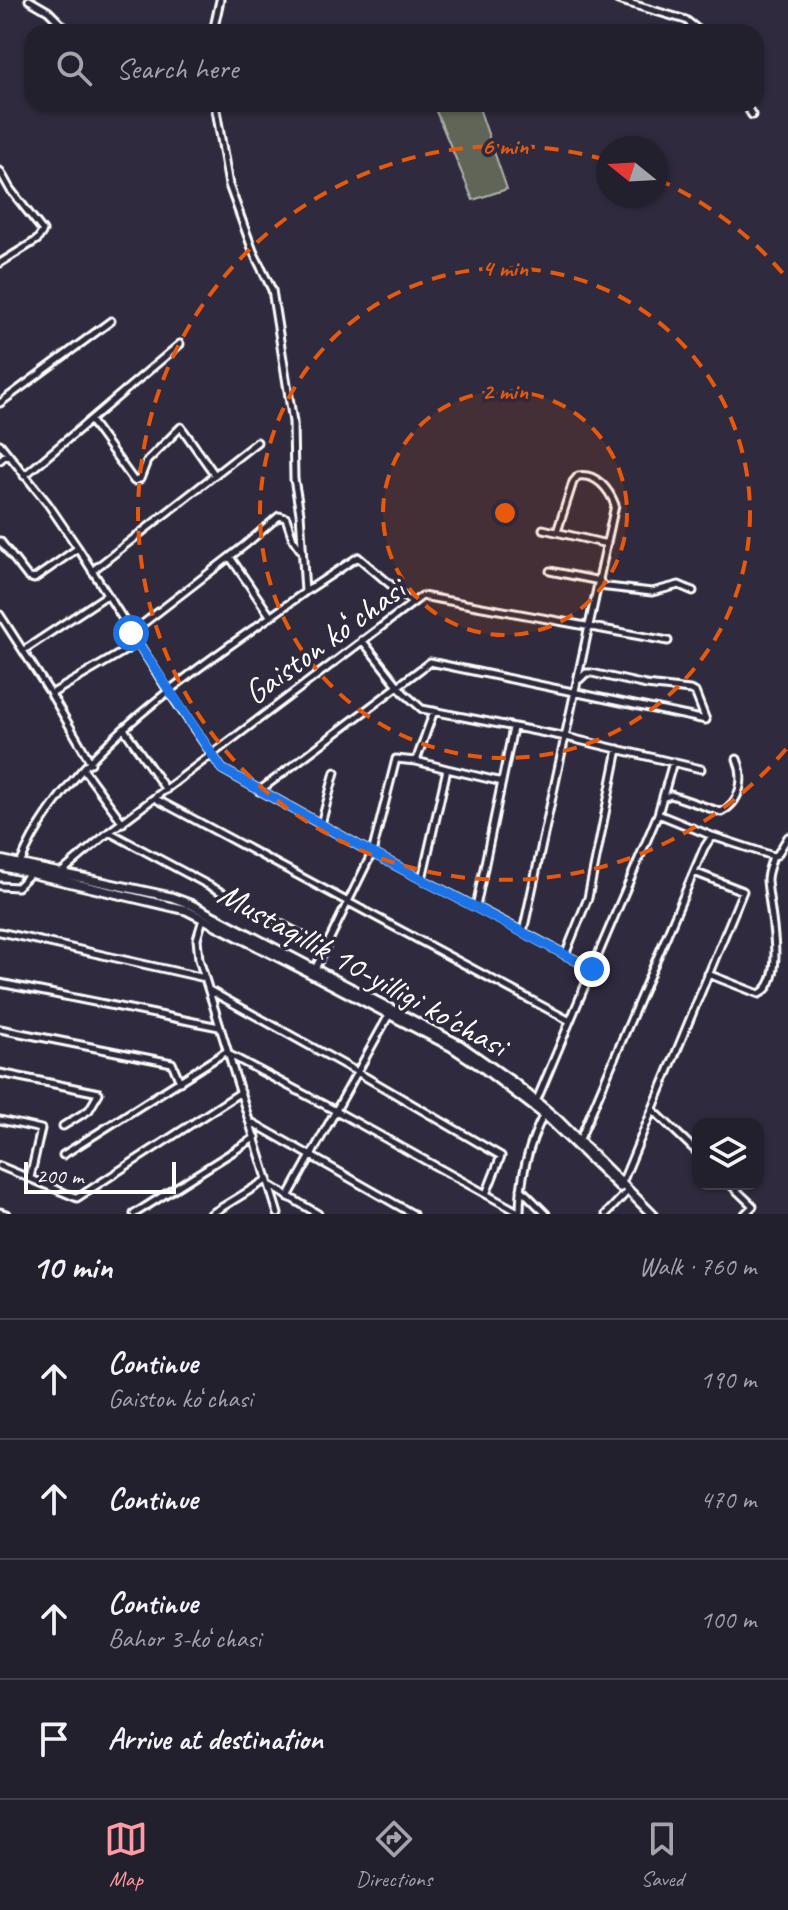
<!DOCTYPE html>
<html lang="en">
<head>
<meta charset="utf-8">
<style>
	:root { --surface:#23202e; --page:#2f2d3a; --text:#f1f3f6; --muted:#a3a3aa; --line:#403e4a; --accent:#ff9aa2 }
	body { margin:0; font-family:Caveat,sans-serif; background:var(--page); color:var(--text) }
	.controls { position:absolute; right:24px; bottom:24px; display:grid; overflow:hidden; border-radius:16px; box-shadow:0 2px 6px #0004 }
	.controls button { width:72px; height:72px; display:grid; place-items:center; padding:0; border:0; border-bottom:2px solid var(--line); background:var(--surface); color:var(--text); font:40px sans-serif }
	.compass { position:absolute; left:596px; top:136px; width:72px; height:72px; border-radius:50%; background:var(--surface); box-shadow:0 2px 6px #0004; rotate:288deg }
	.scale { position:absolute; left:24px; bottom:20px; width:152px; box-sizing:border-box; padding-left:8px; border:4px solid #fff; border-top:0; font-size:22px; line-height:28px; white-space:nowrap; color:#fff; -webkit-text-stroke:6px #2f2a3d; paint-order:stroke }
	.stop { position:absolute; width:24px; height:24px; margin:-18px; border:6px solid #1a73e8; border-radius:50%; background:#fff }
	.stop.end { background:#1a73e8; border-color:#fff; box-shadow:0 2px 8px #0008 }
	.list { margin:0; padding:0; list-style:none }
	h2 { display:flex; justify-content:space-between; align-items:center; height:104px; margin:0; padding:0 32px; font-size:34px }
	h2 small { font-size:26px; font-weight:400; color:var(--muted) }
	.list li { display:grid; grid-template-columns:52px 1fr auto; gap:24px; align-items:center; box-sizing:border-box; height:120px; padding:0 32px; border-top:2px solid var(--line) }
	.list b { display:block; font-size:30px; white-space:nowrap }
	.list p { margin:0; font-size:26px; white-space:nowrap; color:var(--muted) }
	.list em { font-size:26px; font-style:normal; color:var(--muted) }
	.icon { flex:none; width:44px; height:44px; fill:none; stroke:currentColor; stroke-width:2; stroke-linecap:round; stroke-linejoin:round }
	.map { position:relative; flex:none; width:788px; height:1214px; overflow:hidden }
	.search { position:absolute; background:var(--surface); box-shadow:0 2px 6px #0004; left:24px; right:24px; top:24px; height:88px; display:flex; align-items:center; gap:20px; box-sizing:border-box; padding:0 28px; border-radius:24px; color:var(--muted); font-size:30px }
	.sheet { height:584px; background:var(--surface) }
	nav { display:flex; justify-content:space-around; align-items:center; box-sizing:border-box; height:112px; border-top:2px solid var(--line); background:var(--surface); font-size:22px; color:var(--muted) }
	nav a { display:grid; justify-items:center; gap:4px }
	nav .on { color:var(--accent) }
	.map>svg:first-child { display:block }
	.green { fill:#606558; stroke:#b0b2ac; stroke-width:2 }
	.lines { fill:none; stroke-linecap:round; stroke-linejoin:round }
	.street-casing { stroke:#fff; stroke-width:11 }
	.secondary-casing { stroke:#fff; stroke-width:13 }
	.street { stroke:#2f2a3d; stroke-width:5 }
	.secondary { stroke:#2f2a3d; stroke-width:7 }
	.route { stroke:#1a73e8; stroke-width:10 }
	.ring { fill:none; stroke:#e8590c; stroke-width:4; stroke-dasharray:14 10 }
	.labels { text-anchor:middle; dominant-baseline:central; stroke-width:7; stroke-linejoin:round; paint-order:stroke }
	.street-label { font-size:34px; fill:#fff; stroke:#2f2a3d }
	.centre { fill:#e8590c; stroke:#2f2a3d; stroke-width:4 }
	.ring-label { font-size:24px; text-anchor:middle; font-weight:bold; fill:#e8590c; stroke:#2f2a3d; stroke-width:7; stroke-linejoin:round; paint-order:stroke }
</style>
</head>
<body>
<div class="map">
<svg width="788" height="1214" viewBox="0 0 788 1214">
	<rect width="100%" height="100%" fill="#2f2a3d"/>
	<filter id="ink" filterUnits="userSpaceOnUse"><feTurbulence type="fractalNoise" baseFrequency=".0125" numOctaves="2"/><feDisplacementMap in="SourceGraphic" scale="16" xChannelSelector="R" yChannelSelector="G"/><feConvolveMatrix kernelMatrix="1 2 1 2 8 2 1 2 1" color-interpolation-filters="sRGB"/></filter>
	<g filter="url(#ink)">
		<!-- green -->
		<path class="green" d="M433,104L478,105L507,189L473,200Z"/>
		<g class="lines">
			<defs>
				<path id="street" d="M29,0L48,11L69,32
					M618,0L686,20L701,32
					M213,32L220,0
					M745,104L752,115
					M0,171L10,189L43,231L37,240L0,263
					M0,403L111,321
					M90,420L134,481L140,479L147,461L181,427L215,475
					M0,444L48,504L78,548L169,692L222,769L372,853L315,969
					M0,460L7,454
					M24,476L180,344
					M543,529L607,544
					M0,541L28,577L34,579L78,548
					M230,557L271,617
					M92,571L257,442
					M550,571L600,581
					M599,586L652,592L679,585L693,591
					M305,592L358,557L412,603
					M0,615L51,694L138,643
					M131,633L245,545L279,516L286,518L293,539L300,549
					M362,640L404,693L422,709L566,737L701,769
					M24,650L107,595
					M51,694L91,763
					M434,711L416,761L447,769
					M124,729L166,790
					M416,761L396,759L372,853L523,932
					M84,770L123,823
					M259,791L430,662L706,720L695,692L690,690L646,685L592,673H586L580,679
					M665,797L671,795L721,812C741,802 745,778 737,759
					M156,799L570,1021
					M658,814L712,836L773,856L777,855L788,837
					M321,824L335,772
					M109,832L326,948
					M20,864C67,749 207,663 305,592L300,513L294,479L293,422L272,290L253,251L229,185L215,104
					M62,872L109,832L422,596L668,641
					M422,879L447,769L502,782
					M0,886L17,887L31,873
					M476,907L513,728
					M203,919L197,939L199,959L278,1214
					M0,932L205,978
					M565,955L588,898L618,749
					M592,969L658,814L673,762
					M708,974L759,994C788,981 769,910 767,880C767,872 771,864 773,856
					M0,983L219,1027
					M209,990L357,1072L501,1156L486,1194
					M0,1029L172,1063L180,1082
					M228,1054L336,1111L520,1213
					M0,1073L99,1093L89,1110L63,1126
					M536,1102L592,969L523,932L615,505C609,489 596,473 578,476L573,482L557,532
					M653,1110L698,1153
					M0,1120L41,1129L30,1178
					M253,1123L413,1214
					M580,1139L704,848L712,836
					M63,1155L227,1051
					M0,1166L77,1198L241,1092
					M622,1183L743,891L694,872
					M730,1184L753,1206L745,1214
					M271,1186L318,1214
					M521,1189L546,1214
					M288,1197L389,1015
					M0,1212L6,1214
					M520,1213C520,1179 528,1145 544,1114
					M134,1214L256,1137
					M211,1214L268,1179
					M606,1214L626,1193"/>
				<path id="secondary" d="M0,860L171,897L190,904L460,1045L514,1083L558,1120L652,1214
					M0,866L186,910L308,972L452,1047L482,1067L546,1116L620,1187"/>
			</defs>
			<!-- street casing -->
			<use href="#street" class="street-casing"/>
			<!-- secondary casing -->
			<use href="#secondary" class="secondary-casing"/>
			<!-- street -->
			<use href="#street" class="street"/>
			<!-- secondary -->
			<use href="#secondary" class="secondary"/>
		</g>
	</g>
	<g class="lines" filter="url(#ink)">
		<!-- route -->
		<path class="route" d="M131,633L222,769L372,853L592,969"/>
	</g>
	<!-- distance rings -->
	<circle cx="505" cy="513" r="122" fill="#e8590c" fill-opacity=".12"/>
	<g class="ring">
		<circle cx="505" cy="513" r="122"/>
		<circle cx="505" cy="513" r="245"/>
		<path d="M786 749A367 367 0 1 1 606 160M657 179A367 367 0 0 1 786 277"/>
	</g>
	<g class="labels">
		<!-- street labels -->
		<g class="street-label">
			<text transform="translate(324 641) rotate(-36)">Gaiston koʻchasi</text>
			<text transform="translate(363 969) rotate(29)">Mustaqillik 10-yilligi ko'chasi</text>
		</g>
	</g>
	<circle cx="505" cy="513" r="12" class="centre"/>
	<g class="ring-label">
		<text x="505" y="154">6 min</text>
		<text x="505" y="276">4 min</text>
		<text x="505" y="399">2 min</text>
	</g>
</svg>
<div class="controls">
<button><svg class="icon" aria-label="layers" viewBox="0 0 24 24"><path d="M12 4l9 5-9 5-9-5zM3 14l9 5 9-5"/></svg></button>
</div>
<svg class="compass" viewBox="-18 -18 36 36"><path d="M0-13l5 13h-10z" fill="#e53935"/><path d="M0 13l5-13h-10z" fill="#a3a3aa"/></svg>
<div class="scale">200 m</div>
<div class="stop" style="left:131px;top:633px"></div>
<div class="stop end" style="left:592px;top:969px"></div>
<div class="search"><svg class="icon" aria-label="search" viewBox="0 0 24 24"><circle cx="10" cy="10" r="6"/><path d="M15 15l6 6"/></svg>Search here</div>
</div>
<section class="sheet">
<h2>10 min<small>Walk · 760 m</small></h2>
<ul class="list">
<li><svg class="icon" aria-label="ahead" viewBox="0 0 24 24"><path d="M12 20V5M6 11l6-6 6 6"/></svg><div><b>Continue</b><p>Gaiston koʻchasi</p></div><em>190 m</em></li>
<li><svg class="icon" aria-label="ahead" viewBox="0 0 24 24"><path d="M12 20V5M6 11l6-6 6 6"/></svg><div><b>Continue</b></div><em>470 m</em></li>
<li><svg class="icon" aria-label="ahead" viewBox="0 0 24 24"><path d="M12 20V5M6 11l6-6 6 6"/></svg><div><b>Continue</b><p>Bahor 3-koʻchasi</p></div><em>100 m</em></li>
<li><svg class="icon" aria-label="arrive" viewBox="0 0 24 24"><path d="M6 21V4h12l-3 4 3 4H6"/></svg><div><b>Arrive at destination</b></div></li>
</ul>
</section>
<nav>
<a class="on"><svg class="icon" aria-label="map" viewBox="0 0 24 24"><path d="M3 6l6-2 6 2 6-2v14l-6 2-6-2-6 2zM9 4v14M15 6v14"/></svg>Map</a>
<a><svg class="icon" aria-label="directions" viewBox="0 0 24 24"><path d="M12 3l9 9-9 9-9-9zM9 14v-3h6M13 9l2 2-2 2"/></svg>Directions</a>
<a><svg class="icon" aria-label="saved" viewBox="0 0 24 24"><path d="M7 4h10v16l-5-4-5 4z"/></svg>Saved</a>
</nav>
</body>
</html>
